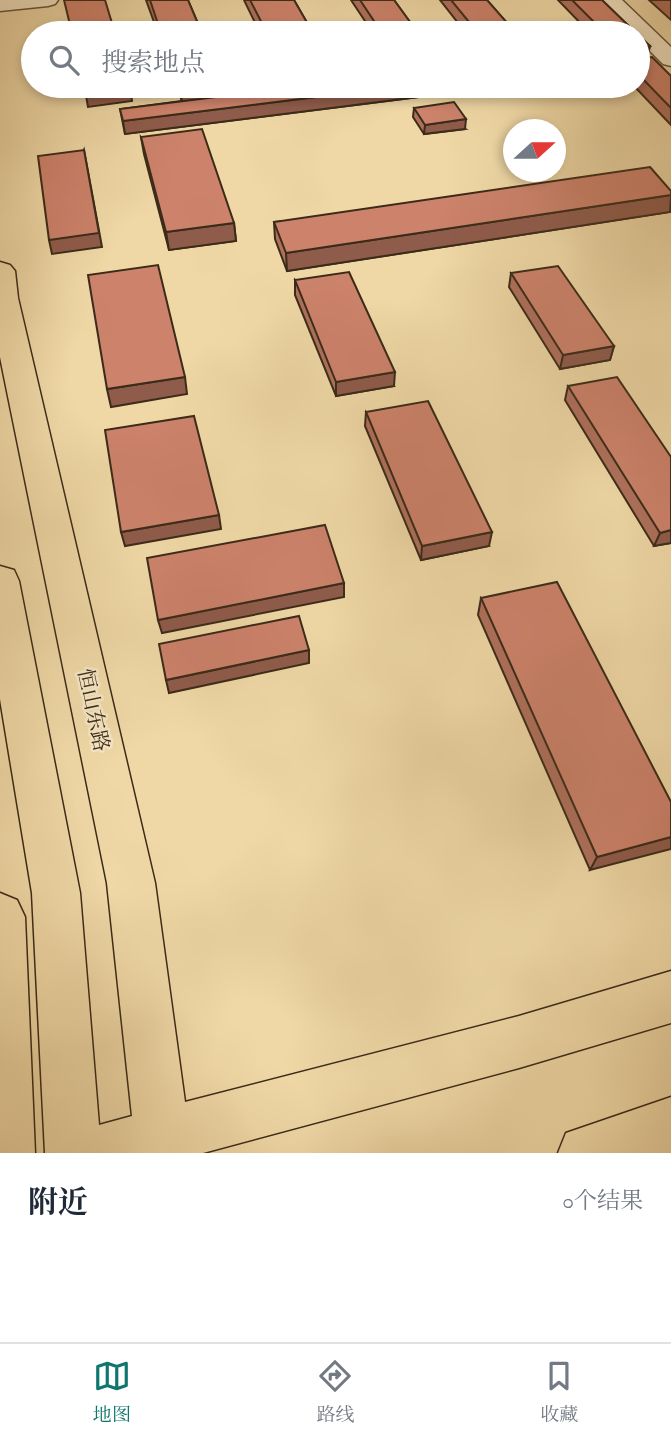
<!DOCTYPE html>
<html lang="zh">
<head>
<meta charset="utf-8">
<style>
	:root { --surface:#fff; --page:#f6f6f7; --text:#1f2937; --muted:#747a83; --line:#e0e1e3; --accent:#0f766e }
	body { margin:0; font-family:"IM FELL Double Pica","Noto Serif SC",serif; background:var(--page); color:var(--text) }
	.compass { position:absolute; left:503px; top:119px; width:63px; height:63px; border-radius:50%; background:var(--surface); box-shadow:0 4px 10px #0003; rotate:69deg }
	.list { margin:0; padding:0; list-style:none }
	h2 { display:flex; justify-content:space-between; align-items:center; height:91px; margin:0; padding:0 28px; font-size:30px }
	h2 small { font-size:23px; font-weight:400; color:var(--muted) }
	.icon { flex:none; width:38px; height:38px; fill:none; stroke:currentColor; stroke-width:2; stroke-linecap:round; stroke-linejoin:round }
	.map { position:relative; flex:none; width:671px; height:1153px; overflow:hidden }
	.search { position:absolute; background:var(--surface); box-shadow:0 4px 10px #0003; left:21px; right:21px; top:21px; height:77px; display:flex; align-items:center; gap:18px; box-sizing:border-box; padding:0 24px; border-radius:38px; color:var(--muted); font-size:26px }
	.sheet { height:189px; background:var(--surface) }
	nav { display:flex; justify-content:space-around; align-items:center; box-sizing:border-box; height:98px; border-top:2px solid var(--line); background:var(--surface); font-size:19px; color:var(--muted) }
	nav a { display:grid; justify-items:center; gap:4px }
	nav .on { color:var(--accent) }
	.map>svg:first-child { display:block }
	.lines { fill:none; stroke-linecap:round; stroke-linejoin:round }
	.minor-casing { stroke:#68563c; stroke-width:3 }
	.major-casing { stroke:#3b2b19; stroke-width:3 }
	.minor { fill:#f5e6c5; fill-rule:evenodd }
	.major { fill:#efd8a6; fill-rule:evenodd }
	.wall { fill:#af705c; stroke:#3b2b19; stroke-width:2 }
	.shaded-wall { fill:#8f5b4b; stroke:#3b2b19; stroke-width:2 }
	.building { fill:#cc826b; stroke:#3b2b19; stroke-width:2 }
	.labels { text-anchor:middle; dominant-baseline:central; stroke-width:5; stroke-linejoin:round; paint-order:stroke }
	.street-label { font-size:21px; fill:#3b2b19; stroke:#f5e6c5 }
</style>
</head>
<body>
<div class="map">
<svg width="671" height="1153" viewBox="0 0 671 1153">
	<rect width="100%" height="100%" fill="#efd8a6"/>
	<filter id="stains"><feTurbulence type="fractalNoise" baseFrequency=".00286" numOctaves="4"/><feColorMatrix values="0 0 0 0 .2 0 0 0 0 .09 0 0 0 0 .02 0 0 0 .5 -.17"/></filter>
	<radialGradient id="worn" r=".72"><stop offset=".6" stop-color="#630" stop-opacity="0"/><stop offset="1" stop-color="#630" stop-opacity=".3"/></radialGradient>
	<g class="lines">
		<defs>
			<path id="minor" d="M0,0H58L55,4L48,6L0,11Z
				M600,0H622L671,47V66L663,64L638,39V33H632Z"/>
			<path id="major" d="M0,262L10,265L15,271L18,298L155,883L185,1102L519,1016L671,971V1023L519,1068L203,1153H45L32,893L0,699V566L14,570L19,581L80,893L99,1125L132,1116L107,883L0,357Z
				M0,893L17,900L25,917L35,1153H0Z
				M671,1097V1153H558L566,1133Z"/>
		</defs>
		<!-- minor casing -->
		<use href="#minor" class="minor-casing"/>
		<!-- major casing -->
		<use href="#major" class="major-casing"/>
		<!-- minor -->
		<use href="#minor" class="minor"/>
		<!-- major -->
		<use href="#major" class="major"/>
	</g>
	<!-- wall -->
	<path class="wall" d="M146,0H188L202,33H158Z
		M244,0H294L313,33H260Z
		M351,0H394L418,33H373Z
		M440,0H487L516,33H466Z
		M558,0H602L636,33H590Z
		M649,0H671V20Z
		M638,35L650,46L647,58L671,76V125L634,86H638Z
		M176,86H222L223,96L287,88L286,86H435L434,95L125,134L120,109L182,101Z
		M414,108L465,129L424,134L413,117Z
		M141,137L234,223L236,241L169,250L144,154Z
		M671,191L670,212L287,271L275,239L274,222Z
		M511,273L614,346L610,360L560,369L509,287Z
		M295,280L394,386L336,396L295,295Z
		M568,386L671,457V543L654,546L565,400Z
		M366,412L489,546L421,560L365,426Z
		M481,598L671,802L590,870L478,615Z"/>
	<!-- shaded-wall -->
	<path class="shaded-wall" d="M650,46L646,59L638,60V48Z
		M123,86H130L132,101L88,107L85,90Z
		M189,86H222L223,98L182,103L180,87Z
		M404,86H435L434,95L125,134L123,121Z
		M466,119L465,129L424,134L425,125Z
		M84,150L102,247L52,254L49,240Z
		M671,195L670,212L287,271L286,253Z
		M234,223L236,241L169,250L166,232Z
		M614,346L610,360L560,369L563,355Z
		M395,372L394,386L336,396V382Z
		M185,377L187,394L111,407L107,389Z
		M219,515L221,529L125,546L121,532Z
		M671,530V543L654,546L660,533Z
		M492,532L489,546L421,560L422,546Z
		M344,583V597L162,633L158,620Z
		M309,650V663L169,693L166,680Z
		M671,837V849L590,870L597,857Z"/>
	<!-- building -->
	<path class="building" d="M64,0H105L115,33H72Z
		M150,0H188L202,33H161Z
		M250,0H294L313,33H267Z
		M360,0H394L418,33H382Z
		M451,0H487L516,33H478Z
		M572,0H602L636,33H605Z
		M638,35L650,46L638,48Z
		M652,57L671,76V108L638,74V59Z
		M84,86H123L85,90Z
		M305,86H404L123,121L120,109Z
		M454,102L466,119L425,125L414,108Z
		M202,129L234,223L166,232L141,137Z
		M84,150L99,233L49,240L38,156Z
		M650,167L671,191V195L286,253L274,222Z
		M158,265L185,377L107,389L88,275Z
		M558,266L614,346L563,355L511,273Z
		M349,272L395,372L336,382L295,280Z
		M617,377L671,457V530L660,533L568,386Z
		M428,401L492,532L422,546L366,412Z
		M194,416L219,515L121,532L105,430Z
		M325,525L344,583L158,620L147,558Z
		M557,582L671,802V837L597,857L481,598Z
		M299,616L309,650L166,680L159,644Z"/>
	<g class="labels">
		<!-- street labels -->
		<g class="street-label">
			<text transform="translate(93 710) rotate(78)">恒山东路</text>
		</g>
	</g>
	<rect width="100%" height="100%" filter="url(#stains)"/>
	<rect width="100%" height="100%" fill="url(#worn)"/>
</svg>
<svg class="compass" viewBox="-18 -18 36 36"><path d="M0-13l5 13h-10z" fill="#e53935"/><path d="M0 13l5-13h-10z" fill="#747a83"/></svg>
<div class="search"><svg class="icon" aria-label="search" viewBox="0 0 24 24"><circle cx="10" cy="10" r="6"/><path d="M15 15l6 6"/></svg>搜索地点</div>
</div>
<section class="sheet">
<h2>附近<small>0个结果</small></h2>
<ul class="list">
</ul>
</section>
<nav>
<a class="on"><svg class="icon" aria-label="map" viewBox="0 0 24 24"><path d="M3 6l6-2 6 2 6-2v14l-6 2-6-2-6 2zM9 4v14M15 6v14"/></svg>地图</a>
<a><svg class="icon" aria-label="directions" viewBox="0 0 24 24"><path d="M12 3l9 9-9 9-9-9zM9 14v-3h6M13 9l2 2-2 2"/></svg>路线</a>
<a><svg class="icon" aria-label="saved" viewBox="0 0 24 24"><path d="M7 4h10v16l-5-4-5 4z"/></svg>收藏</a>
</nav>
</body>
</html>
